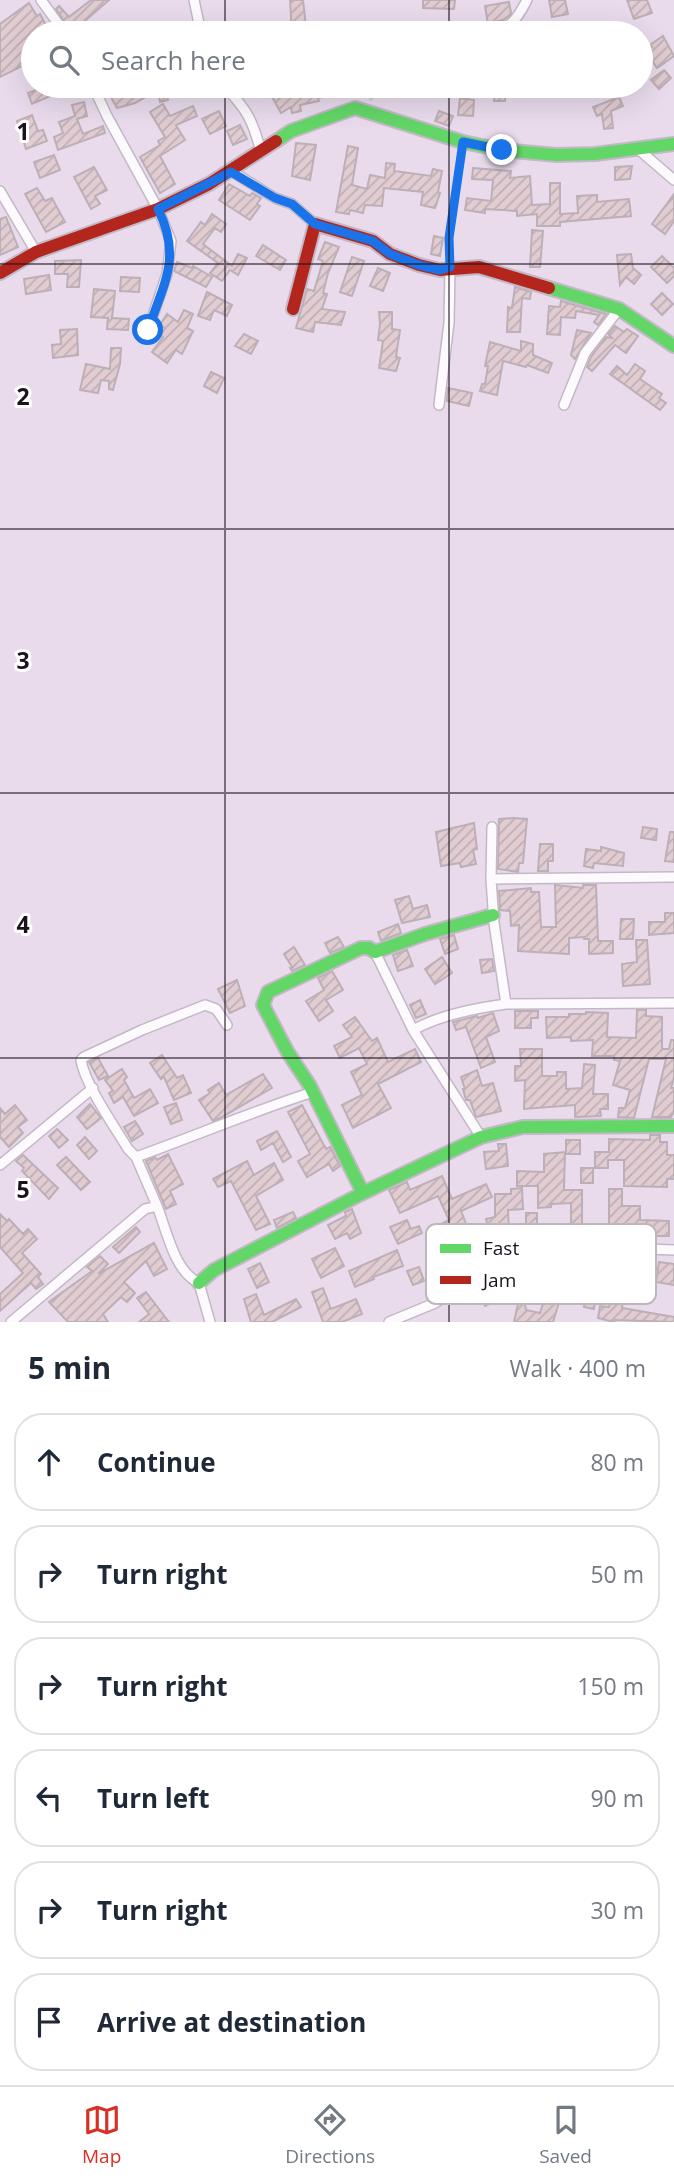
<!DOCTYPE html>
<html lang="en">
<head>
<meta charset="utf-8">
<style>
	:root { --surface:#fff; --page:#f6f6f7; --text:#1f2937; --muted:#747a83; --line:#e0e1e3; --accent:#d93025 }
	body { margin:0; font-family:"Open Sans",sans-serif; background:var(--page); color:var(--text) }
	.stop { position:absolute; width:21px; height:21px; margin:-16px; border:5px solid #1a73e8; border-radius:50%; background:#fff }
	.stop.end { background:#1a73e8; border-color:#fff; box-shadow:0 2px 7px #0008 }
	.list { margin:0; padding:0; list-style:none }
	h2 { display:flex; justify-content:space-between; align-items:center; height:91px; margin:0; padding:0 28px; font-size:30px }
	h2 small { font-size:23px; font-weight:400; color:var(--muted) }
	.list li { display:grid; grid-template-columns:46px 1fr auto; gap:21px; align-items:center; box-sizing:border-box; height:98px; margin:0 14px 14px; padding:0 14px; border:2px solid var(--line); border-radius:28px }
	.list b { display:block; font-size:26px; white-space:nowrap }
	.list em { font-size:23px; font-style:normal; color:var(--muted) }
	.icon { flex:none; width:38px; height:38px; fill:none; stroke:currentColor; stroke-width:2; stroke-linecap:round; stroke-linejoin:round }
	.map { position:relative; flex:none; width:674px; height:1322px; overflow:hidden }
	.search { position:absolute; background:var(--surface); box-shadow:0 7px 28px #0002; left:21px; right:21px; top:21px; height:77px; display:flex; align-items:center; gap:18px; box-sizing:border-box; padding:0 24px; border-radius:38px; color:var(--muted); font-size:26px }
	.sheet { height:763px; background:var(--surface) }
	nav { display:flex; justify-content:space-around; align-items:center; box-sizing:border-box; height:98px; border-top:2px solid var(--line); background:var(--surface); font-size:19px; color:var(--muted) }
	nav a { display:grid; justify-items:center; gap:4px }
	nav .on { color:var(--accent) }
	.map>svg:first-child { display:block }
	.building { fill:url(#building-hatch); stroke:#bdafb6; stroke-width:2 }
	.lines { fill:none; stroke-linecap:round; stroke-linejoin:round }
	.street-casing { stroke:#c3b8c6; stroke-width:12 }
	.fast-casing { stroke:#c3b8c6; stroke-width:16 }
	.jam-casing { stroke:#c3b8c6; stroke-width:16 }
	.path { stroke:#cecace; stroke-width:2; stroke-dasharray:5 5; stroke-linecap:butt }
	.street { stroke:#fcfafc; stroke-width:9 }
	.fast { stroke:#63d668; stroke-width:12 }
	.jam { stroke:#b3261e; stroke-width:12 }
	.route { stroke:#1a73e8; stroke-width:9 }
	.grid { fill:none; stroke:#1b121d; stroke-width:2; stroke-opacity:0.55 }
	.key { fill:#fff; stroke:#bbb8bb; stroke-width:2 }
	.key-label { font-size:19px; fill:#1b121d }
	.grid-label { font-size:23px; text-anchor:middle; font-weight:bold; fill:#1b121d; stroke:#fff; stroke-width:6; stroke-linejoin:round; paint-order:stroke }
</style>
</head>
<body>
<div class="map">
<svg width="674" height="1322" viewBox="0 0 674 1322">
	<defs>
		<pattern id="building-hatch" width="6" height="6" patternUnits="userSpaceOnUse" patternTransform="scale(1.75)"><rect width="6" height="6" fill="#e1ccd2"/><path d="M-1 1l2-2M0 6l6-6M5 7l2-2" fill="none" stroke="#c0aeb4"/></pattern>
	</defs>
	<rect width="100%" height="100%" fill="#e9dbec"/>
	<!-- building -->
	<path class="building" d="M91,0H109L79,26L84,33H72L56,9L59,6L69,17Z
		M290,0H303L306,26L332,23L333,33H292Z
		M423,0H455L454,9L423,8Z
		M549,0H565L568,14L552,17Z
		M627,0H647L652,13L634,19Z
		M509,2L511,13L510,15L503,20L488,24L485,6Z
		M29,3L37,16L40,14L50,33H33V74L26,64L0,77V24Z
		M663,36L674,56L657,68L646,52L652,47L650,45Z
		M664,70L671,78L659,89L651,80Z
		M46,86H71V87L32,104L28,93Z
		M105,86H165L168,100L160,102L158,90L135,103L117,108Z
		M266,86H316L317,90L335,87L337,94L318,98L319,101L300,105L301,111L292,113L291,107L281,113Z
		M495,86H506L505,101H494Z
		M619,97L623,106L611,111L613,128L604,129L602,114L597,116L593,107Z
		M460,98L474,100L473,116L458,115Z
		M84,102L87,116L77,119L83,134L103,126L105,133L58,150L54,137L63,133L59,122L75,116L72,105Z
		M163,104L170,116L193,106L197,116L176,125L185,140L160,156L175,184L160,193L140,157L160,145L158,141L165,137L150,112Z
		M219,111L226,126L210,134L202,119Z
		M439,111L453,116L449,126L435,121Z
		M32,115L38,131L43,130L47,141L26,149L17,121Z
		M240,125L247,139L233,145L227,131Z
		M296,143L316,145L310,180L292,176Z
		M348,146L358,148L352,185L367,189L370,175L385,178L386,163L395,164L394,171L431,176L433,169L442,171L438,192L440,193L435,208L421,205L423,192L384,188L382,206L365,205L363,213L350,210L349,214L336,212Z
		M54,155L60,170L40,178L34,162Z
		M632,166L630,179L615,180V167Z
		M94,167L107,190L95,196L100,204L91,209L74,177Z
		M473,168L511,171L510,178L530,176L532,205L550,204V183H560V214L578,213L577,196L597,195V202L629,199L631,216L560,222V226H537V214L517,216V211L485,209V213L465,210L467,198L491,201L493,180L472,179Z
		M229,184L250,196L252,193L261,198L257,204L260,206L250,220L219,200Z
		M37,188L45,201L52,198L65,222L46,232L25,194Z
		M674,194V221L665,234L652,224Z
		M212,214L226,224L221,232L215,228L203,244L232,266L238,254L247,258L238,275L230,270L222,281L210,273L218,263L187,241L201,222L205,225Z
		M6,217L18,247L0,255V219Z
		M532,230L543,231L540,267H530Z
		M434,236L443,238L440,256L431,254Z
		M325,242L339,247L328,273L323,293L327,294L322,309L345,312L341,325L315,322L313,332L296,328L307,289L314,291L323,261L318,259Z
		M263,245L286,260L280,270L256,256Z
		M631,254L633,268L641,275L634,284L626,277L620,285L617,255Z
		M662,256L674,268V276L667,283L651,267Z
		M352,257L364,261L352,296L340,292Z
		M81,260L79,287H67L68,274H55V261Z
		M177,262L192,268L193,266L212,277L206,287L174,271Z
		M378,268L390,273L383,291L370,286Z
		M49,275L51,290L26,294L24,279Z
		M121,277L140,278L139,292L120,291Z
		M515,287L531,292L530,299L522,298L520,332H507L508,307L512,308Z
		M94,289L115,291L112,318L129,319L128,330L107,329L108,318L91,317Z
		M207,292L232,305L227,316L214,310L210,320L198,316Z
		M662,293L673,304L662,315L651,304Z
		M561,301L564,302L606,314L598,325L594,322L599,315L576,311L575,318L561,317L560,335L547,334L549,306L560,307Z
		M184,310L193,314L187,328L193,331L182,354L176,350L167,363L152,352L163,337L161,335L165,328L160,325L167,314L178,322Z
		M379,312H392V329L400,330L396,357L400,358L396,371L379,368L383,341L378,340L380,324Z
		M615,326L624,332L627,329L638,336L626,353L615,345L592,371L587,367L591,357L606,337L612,338L608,334Z
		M77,329L78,355L53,358L52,345L61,344L60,330Z
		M577,330L591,333L575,359L571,355Z
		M244,334L258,341L251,354L235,346Z
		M521,341L533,344V355L552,363L548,373L527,365L526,367L503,361L497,395L480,391L482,384H485L488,366H485L490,342L521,351Z
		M111,348H121L120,364L113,390L109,389V381L101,380L98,393L80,390L86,364L110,369Z
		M635,364L645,371L640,379L662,394L659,398L666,403L660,410L610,374L617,366L627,375Z
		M211,372L224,378L217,393L204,386Z
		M448,388L472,393L469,406L447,401Z
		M514,818L527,819L523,863H519L518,872L498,869L499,819Z
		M474,823L477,849L473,850L476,864L461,867L460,863L441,866L436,832Z
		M643,827L657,829L656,840L641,838Z
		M670,832H674V862L665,861Z
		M540,844H553V861H548V871H538Z
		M601,847L624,853L623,866L594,863L593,868L584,866L586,849L601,851Z
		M555,885L583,888V885H596L598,941H613V953L589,954V939H584V937L569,938V954L518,951L519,925L511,926L510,911L500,910L499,891L531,888V892H539L541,927H556Z
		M409,896L413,909L427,905L430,917L402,923L395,900Z
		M665,913H674V933L649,935V922H665Z
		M621,919H634L633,939H620Z
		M398,924L401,933L381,941L378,932Z
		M454,935L458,949L445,954L440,939Z
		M338,937L344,947L330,953L325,943Z
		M636,940H647L650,984L623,986L622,964L637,962Z
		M294,947L305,965L292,971L290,968L292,967L284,954Z
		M407,950L413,966L398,971L393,955Z
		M442,957L452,973L435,984L425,969Z
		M492,959L494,971L482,973L480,960Z
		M332,971L343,990L326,1000L333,1011L319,1021L306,1001L324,990L318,978Z
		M237,980L245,1006L230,1013L218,989Z
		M420,1000L426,1014L416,1018L410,1005Z
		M637,1010H646V1016L662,1017V1049H669L671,1040H674V1078L671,1088H674V1111L671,1117H652L666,1059H649L634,1118L618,1117L619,1108H625L630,1090L613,1085L620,1061L614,1060V1056H592L593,1040L571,1041V1037L547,1038L546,1017H569V1014H586V1012L608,1013L607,1037L636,1038Z
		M515,1011H538V1018H531V1028H515Z
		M493,1013L499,1031L486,1037L495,1062L481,1068L466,1027L456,1030L453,1022L477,1016L478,1018Z
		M355,1017L372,1041L377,1038L388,1062L415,1049L421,1062L378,1084L391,1108L353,1128L342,1105L362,1095L351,1072L367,1064L359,1048L340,1058L334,1046L352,1037L343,1025Z
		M520,1049H542V1076H557V1072H566V1089L582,1088L584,1064L595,1065L593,1094H608V1109H600L601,1116L575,1117V1105L524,1109L525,1080L515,1081V1066H521Z
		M162,1055L177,1078L183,1075L191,1093L174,1100L164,1077L161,1079L150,1063Z
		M98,1058L108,1076L99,1080L89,1062Z
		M122,1069L127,1077L124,1080L134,1098L150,1089L158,1103L134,1116L123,1097L114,1103L109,1093L113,1091L105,1080Z
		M477,1070L482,1086L493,1083L501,1111L476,1117L470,1100H466L463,1089H465L461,1077Z
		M263,1074L272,1088L220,1118L213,1121L199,1100L210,1093L208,1090L219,1083L226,1095Z
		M176,1103L182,1120L171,1124L164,1107Z
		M90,1104L101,1118L87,1129L77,1117Z
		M15,1105L27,1120L18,1127L23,1133L9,1147L0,1137V1108L5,1114Z
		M302,1105L326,1149L330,1147L340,1166L333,1171L329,1164L307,1177L298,1161L310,1154L288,1112Z
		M135,1121L143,1134L132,1141L124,1127Z
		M57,1129L68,1140L59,1148L49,1136Z
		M277,1131L291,1157L283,1162L273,1143L261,1150L257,1141Z
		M650,1135H660V1142H667V1155H674V1179H667V1187L624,1186V1160H608V1168H595V1152H609V1139L650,1140Z
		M85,1137L97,1151L89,1159L77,1145Z
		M566,1140H580V1154H566Z
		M498,1144H506L508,1166L486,1169L484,1152L499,1151Z
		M565,1152L564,1190H582V1234H571V1203L551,1204V1207L538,1208V1186H517V1171L544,1172V1154Z
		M168,1154L183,1184L170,1191L176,1204L166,1209L146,1161L155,1157L157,1160Z
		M23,1155L58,1188L49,1199L22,1171L24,1168L16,1161Z
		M66,1157L90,1182L81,1190L57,1165Z
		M247,1161L254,1175L274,1163L283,1180L256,1196L270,1224L256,1230L231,1181L218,1187L213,1179Z
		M581,1168H593V1183H581Z
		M442,1176L452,1199L486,1184L492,1197L461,1211L475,1246L458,1253L462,1264L448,1269L450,1272L440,1276L431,1251L443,1247L435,1227L449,1220L438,1196L400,1213L389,1190L407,1182L410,1190Z
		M522,1188L523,1209L508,1210L509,1233L525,1232V1240L511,1241L510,1246L502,1247L497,1225L488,1227L486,1219L495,1217V1194H511V1189Z
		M609,1189H622V1206H640V1220L669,1221V1236H650L649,1242H634L635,1235H609Z
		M352,1209L361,1233L350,1239L347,1233L335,1239L328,1225L346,1216L345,1212Z
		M293,1212L296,1218L277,1228L274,1220Z
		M526,1213H537V1233H526Z
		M0,1214L7,1221L9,1219L23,1234L28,1229L37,1239L22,1253L41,1274L38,1277L43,1284L36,1289L31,1283L0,1311V1294L23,1273L0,1247Z
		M407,1220L411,1229L419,1226L422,1233L398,1244L390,1227Z
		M136,1227L140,1232L119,1253L113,1247Z
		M154,1243L167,1269L154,1276L146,1261L124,1282L135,1293L127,1302L121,1297L103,1314L108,1322H68L49,1302L92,1271L87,1267L100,1256L108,1264L98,1274Z
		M335,1248L344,1266L321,1278L312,1259Z
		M397,1250L403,1266L373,1277L374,1279L355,1287L349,1271Z
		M573,1262L600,1268L594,1309L584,1307L587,1285L566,1280L553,1322H514L519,1299L513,1300L512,1294L485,1306L479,1293L498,1285L499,1289L503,1288L506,1293L505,1288L528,1283L529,1286L522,1289L526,1310L540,1313L551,1279L563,1276L562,1267L571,1270Z
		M659,1262L674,1264V1285L656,1282Z
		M260,1263L269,1282L257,1288L248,1269Z
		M419,1267L424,1281L413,1285L407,1271Z
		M323,1288L331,1309L356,1299L362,1314L342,1322H323L312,1292Z
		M146,1292L159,1309L169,1322H139L149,1314L137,1298Z
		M612,1292L624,1294L622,1308L674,1317V1322L615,1320L614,1322L598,1318L600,1306L609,1307Z
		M256,1294L264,1315L296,1299L301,1307L272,1322H251L244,1299Z"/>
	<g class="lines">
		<defs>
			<path id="street" d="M41,0L65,33
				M194,0L201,33
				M484,33C511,27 514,25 527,0
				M93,86L107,116L158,209L171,241L167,274L148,330
				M224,86C247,109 253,121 261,152
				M638,149L674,180
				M231,171L275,198L292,204L315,224
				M0,191L36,252
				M439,405L449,323L450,267
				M564,405L585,353L619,309
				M491,879L492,827
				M375,952L413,1030
				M506,1004L494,923L491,879L674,877
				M227,1025L216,1009L205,1005L142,1030L84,1057L81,1060C85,1085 115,1127 128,1149L136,1157C195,1136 253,1111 313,1092
				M481,1137L413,1030C440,1015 476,1008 506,1004L674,1003
				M0,1165L93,1088
				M157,1206C167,1231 174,1271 199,1283L210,1322
				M11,1322L145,1209L157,1206L136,1157
				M389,1322L435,1303L522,1247L539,1245L674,1250"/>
			<path id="fast" d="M276,141L291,131L355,108L463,142L502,150L556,155L595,154L674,144
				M549,288L619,309L674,346
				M363,1193L310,1086L287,1051L263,1005L268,992L361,948H369L375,952L425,934L493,915
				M199,1283L214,1270L363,1193L481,1137L523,1127L674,1126"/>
			<path id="jam" d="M0,273L36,252L158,209L209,184L276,141
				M293,309L315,224L373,241L390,254L419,265L440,270L479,267L549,288"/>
		</defs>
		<!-- street casing -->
		<use href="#street" class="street-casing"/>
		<!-- fast casing -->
		<use href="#fast" class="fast-casing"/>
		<!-- jam casing -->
		<use href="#jam" class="jam-casing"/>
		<!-- path -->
		<path class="path" d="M369,100L403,86
			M449,256V238L461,154"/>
		<!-- street -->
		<use href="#street" class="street"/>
		<!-- fast -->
		<use href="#fast" class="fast"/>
		<!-- jam -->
		<use href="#jam" class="jam"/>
	</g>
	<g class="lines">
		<!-- route -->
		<path class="route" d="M148,330C164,283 182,257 158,209L231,172L275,198L292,204L315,224L373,241L390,254L419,265L440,270L450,267L449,238L463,142L502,150"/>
	</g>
	<!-- grid -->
	<path class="grid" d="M225,0V33M449,0V33M225,86V1322M449,86V1322M0,264H674M0,529H674M0,793H674M0,1058H674"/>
	<!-- legend -->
	<rect x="426" y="1224" width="230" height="80" rx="10" class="key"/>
	<rect x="440" y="1244" width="31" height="9" fill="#63d668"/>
	<rect x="440" y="1276" width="31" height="8" fill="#b3261e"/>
	<g class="key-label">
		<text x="483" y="1255">Fast</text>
		<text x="483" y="1287">Jam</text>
	</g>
	<g class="grid-label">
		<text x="23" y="140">1</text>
		<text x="23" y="405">2</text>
		<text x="23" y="669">3</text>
		<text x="23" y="933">4</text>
		<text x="23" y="1198">5</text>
	</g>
</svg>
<div class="stop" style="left:148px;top:330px"></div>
<div class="stop end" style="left:502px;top:150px"></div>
<div class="search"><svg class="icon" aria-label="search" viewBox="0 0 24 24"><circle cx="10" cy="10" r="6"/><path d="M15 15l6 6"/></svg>Search here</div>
</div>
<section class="sheet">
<h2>5 min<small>Walk · 400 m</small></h2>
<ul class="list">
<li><svg class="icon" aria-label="ahead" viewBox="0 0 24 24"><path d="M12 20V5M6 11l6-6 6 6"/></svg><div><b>Continue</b></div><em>80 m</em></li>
<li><svg class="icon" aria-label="right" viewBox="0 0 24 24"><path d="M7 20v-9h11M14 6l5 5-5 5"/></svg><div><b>Turn right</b></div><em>50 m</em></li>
<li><svg class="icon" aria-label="right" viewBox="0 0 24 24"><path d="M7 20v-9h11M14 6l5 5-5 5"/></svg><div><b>Turn right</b></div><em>150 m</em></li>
<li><svg class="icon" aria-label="left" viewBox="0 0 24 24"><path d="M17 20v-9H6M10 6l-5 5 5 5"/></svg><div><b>Turn left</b></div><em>90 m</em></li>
<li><svg class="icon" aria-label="right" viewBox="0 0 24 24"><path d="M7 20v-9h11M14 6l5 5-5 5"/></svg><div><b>Turn right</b></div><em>30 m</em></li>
<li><svg class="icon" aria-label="arrive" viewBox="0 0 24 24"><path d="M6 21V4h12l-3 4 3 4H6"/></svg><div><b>Arrive at destination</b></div></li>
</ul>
</section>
<nav>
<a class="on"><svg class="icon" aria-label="map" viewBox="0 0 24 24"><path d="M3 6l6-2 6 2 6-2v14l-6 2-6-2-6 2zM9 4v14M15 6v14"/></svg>Map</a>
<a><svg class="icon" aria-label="directions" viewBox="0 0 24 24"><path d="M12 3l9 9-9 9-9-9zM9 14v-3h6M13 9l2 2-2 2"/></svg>Directions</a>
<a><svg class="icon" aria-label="saved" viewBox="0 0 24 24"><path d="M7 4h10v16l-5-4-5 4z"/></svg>Saved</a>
</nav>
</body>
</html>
